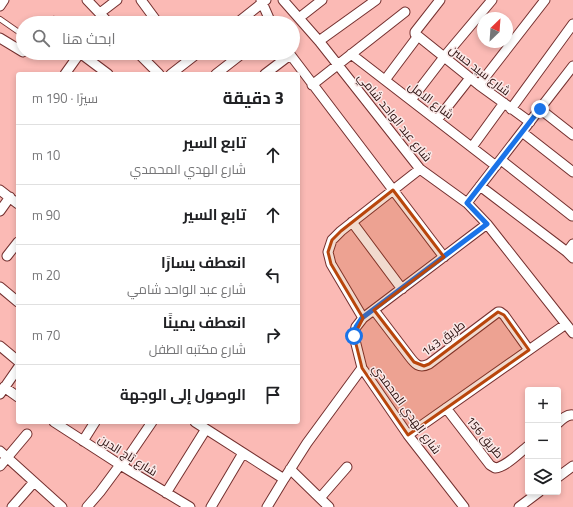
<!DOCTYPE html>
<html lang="ar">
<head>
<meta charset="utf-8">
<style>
	:root { --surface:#fff; --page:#f6f6f6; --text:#202124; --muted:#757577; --line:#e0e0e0 }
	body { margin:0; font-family:"Titillium Web",Cairo,sans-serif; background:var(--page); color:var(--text); direction:rtl }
	.controls { position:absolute; right:12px; bottom:12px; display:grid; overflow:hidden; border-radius:4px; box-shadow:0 2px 6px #0003 }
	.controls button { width:36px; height:36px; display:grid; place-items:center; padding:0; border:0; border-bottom:1px solid var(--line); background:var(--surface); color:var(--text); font:20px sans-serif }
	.compass { position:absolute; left:477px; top:12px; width:36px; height:36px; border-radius:50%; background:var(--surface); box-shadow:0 2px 6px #0003; rotate:25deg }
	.stop { position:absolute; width:12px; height:12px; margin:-9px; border:3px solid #1a73e8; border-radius:50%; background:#fff }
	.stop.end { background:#1a73e8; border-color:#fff; box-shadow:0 1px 4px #0008 }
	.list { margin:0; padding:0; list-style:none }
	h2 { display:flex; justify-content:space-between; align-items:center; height:52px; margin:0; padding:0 16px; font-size:17px }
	h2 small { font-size:13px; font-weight:400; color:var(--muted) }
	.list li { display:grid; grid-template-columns:26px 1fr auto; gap:12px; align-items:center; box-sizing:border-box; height:60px; padding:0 16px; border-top:1px solid var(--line) }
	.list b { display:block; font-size:15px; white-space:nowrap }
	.list p { margin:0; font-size:13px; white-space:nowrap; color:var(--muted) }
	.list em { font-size:13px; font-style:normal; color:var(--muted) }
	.icon { flex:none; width:22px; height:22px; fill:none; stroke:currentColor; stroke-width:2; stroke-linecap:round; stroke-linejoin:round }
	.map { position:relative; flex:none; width:573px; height:507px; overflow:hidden; direction:ltr }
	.search { position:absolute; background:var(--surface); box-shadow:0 2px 6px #0003; left:16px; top:16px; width:284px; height:44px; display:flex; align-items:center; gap:10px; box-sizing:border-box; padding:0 14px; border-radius:22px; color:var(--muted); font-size:15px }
	.panel { position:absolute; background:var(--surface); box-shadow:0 2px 6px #0003; left:16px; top:72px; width:284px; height:352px; border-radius:4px; direction:rtl }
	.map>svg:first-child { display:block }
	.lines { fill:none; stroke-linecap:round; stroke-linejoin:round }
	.service-casing { stroke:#74302f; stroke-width:6 }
	.minor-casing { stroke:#74302f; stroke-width:11 }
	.service { stroke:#fff; stroke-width:4.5 }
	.minor { stroke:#fff; stroke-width:9 }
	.route { stroke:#1a73e8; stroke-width:5 }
	.marked { fill:#b9460c; fill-opacity:0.2; stroke:#b9460c; stroke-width:3; stroke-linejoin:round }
	.labels { text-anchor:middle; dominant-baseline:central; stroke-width:3; stroke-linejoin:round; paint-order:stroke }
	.street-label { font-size:12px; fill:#2b0f0e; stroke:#fae9e8 }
</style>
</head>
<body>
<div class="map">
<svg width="573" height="507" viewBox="0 0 573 507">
	<rect width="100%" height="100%" fill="#fbbab5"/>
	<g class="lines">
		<defs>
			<path id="service" d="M0,19L23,35
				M51,23L54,19"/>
			<path id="minor" d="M87,0L109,23
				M141,0L155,19
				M261,0L271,23
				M283,0L319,41L420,169L467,203L487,224L573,333
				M0,6L4,0
				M100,13L117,0
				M299,18L322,0
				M237,23L266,0
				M418,36L479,85L530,122
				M0,38L23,52
				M319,41L376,0
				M80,53L108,74
				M138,53L159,74
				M289,53L444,257
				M351,54L496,166
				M65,74L80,53
				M171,74L198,53
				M216,74L243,53
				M265,74L290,55
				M385,80L418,36L415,34V32L440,0
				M312,85L405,12
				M479,85L545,0
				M411,100L444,57L492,0
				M511,109L573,24
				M540,109L573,135
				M437,120L470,78
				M522,132L573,172
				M472,147L504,103
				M501,160L572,216
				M480,186L567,252L573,258
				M0,190L18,204
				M467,203L573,66
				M0,211L10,197
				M352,222L402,289
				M567,252L573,244
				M7,256L18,242
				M0,287L18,302
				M374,310L409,356C415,364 419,369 429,364L498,312H500L504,315L529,350
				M363,318L331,264L328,252L332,240L341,231L420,169
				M0,346L18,361
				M4,387L18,397
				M0,394L18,368
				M446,408L490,465L495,468C506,467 519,453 528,446
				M54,422L122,466L190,507
				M195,422L284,479
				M558,423C562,419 567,414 573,415
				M408,435L566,324
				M83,441L95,422
				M0,451L62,507
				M0,466L27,434
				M122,466L152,422
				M290,469L329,507
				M558,477L573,466
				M166,493L206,429
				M320,498L347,467
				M12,507L34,482
				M87,507L100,492L120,465
				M211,507L243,453
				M267,507L284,479L307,443L362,368
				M464,507L408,435L362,368L354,336L356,327L363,318L487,224
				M519,507L539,492"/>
		</defs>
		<!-- service casing -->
		<use href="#service" class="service-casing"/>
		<!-- minor casing -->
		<use href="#minor" class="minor-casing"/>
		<!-- service -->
		<use href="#service" class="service"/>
		<!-- minor -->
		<use href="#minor" class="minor"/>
	</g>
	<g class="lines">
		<!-- route -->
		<path class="route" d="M354,336L356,327L362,318L487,224L467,203L540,109"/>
	</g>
	<!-- marked area -->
	<path class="marked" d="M393,190L444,257L374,310L414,362L424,366L429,364L498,312L504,315L529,350L408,435L362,368L354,336L363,318L331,264L328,252L332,240L341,231Z"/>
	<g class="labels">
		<!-- street labels -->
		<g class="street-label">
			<text transform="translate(480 70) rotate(38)">شارع سيد حسن</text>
			<text transform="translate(431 100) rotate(37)">شارع الامل</text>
			<text transform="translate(395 117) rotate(51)">شارع عبد الواحد شامي</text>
			<text transform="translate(443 338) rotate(-37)">طريق 143</text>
			<text transform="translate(407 409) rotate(54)">شارع الهدي المحمدي</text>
			<text transform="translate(485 437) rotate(50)">طريق 156</text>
			<text transform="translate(128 455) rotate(32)">شارع تاج الدين</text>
		</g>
	</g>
</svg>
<div class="controls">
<button>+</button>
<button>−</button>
<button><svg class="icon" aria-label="layers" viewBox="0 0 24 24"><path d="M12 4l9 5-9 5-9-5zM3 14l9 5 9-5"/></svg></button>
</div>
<svg class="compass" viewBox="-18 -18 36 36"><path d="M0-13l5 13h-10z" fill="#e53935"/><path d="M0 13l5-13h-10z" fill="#757577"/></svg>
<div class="stop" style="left:354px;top:336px"></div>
<div class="stop end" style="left:540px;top:109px"></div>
<div class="search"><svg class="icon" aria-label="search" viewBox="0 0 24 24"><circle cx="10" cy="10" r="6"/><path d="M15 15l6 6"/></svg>ابحث هنا</div>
<section class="panel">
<h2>3 دقيقة<small>سيرًا · 190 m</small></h2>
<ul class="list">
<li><svg class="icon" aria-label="ahead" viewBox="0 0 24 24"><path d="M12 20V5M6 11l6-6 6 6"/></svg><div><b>تابع السير</b><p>شارع الهدي المحمدي</p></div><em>10 m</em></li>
<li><svg class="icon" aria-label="ahead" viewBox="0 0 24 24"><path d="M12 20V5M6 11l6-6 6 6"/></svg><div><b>تابع السير</b></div><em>90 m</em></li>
<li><svg class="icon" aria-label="left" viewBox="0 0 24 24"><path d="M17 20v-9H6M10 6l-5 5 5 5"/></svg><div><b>انعطف يسارًا</b><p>شارع عبد الواحد شامي</p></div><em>20 m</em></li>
<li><svg class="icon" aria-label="right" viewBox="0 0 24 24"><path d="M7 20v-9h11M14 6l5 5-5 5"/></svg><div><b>انعطف يمينًا</b><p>شارع مكتبه الطفل</p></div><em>70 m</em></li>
<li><svg class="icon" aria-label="arrive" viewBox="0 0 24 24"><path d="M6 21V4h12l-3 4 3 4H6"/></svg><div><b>الوصول إلى الوجهة</b></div></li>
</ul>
</section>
</div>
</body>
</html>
